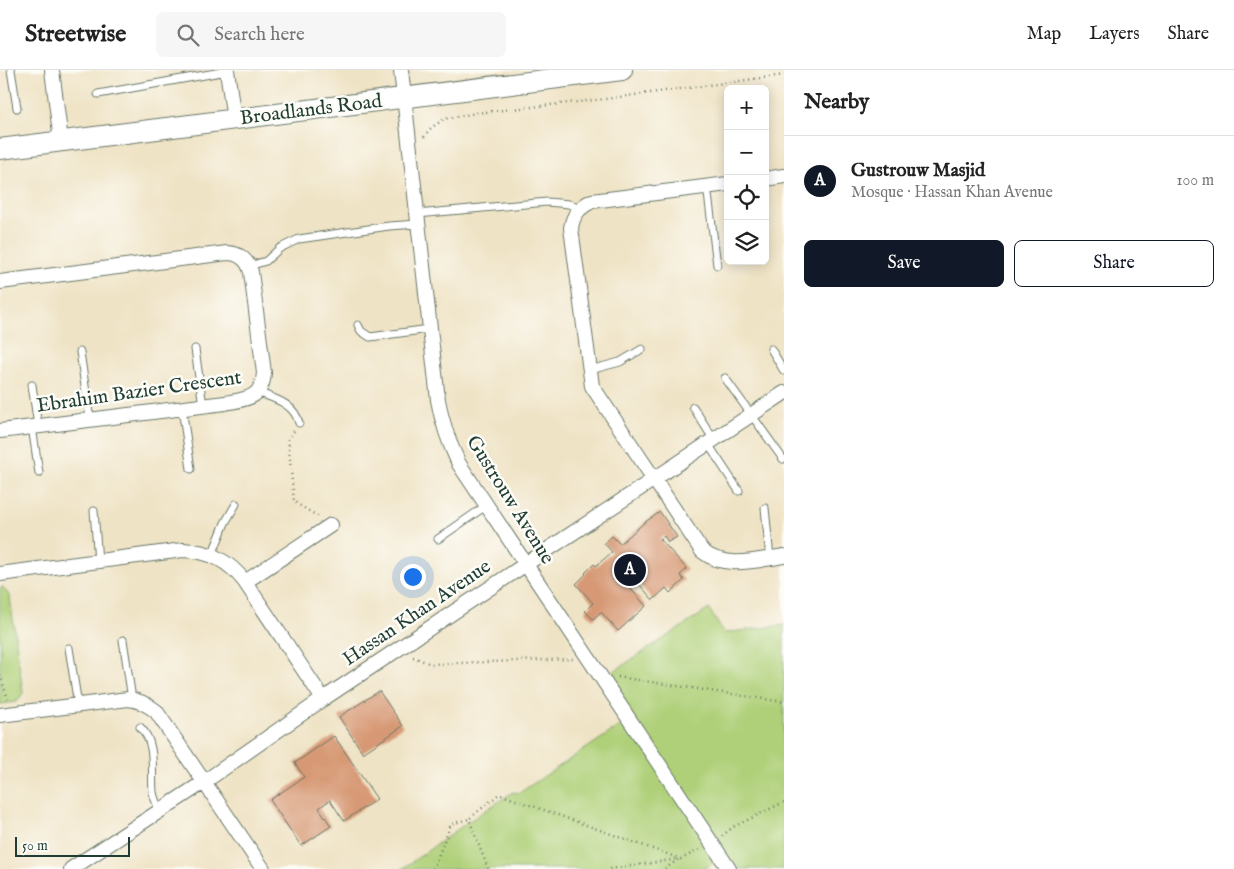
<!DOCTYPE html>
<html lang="en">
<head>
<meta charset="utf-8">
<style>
	:root { --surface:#fff; --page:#f6f6f6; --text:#222; --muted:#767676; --line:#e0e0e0; --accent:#111827 }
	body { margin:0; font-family:"IM FELL English",serif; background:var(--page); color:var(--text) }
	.controls { position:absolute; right:15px; top:15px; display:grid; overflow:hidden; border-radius:8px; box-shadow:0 2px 12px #0003 }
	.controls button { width:45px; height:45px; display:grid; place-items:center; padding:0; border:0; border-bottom:1px solid var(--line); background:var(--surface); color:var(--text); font:25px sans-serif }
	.scale { position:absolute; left:15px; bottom:12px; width:115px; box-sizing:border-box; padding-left:5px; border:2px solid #1f3d34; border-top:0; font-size:14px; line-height:18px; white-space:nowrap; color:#1f3d34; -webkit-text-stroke:4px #fdfcf7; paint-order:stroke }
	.you { position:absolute; left:412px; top:506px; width:18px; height:18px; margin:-12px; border:4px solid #fff; border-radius:50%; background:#1a73e8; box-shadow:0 0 0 8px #1a73e833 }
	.badge { display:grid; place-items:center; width:32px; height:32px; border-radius:50%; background:var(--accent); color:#fff; font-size:16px; font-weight:700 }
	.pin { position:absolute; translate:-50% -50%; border:2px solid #fff; box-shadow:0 1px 5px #0006 }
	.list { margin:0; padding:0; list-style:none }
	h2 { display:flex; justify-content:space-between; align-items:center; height:65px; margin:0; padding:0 20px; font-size:21px }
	h2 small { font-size:16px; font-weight:400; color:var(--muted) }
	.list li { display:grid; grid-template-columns:32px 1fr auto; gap:15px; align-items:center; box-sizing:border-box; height:90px; padding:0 20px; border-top:1px solid var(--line) }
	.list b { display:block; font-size:19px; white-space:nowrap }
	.list p { margin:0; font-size:16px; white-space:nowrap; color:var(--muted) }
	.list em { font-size:16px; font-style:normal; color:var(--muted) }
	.actions { display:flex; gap:10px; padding:15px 20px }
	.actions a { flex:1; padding:11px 0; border:1px solid var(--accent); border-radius:8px; text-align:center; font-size:18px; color:var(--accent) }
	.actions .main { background:var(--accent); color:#fff }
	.icon { flex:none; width:28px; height:28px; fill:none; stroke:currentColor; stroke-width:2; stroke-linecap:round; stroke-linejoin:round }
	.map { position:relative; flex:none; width:784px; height:799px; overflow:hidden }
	header { display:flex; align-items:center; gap:30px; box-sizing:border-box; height:70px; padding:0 25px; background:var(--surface); border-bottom:1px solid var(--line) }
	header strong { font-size:24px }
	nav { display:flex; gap:28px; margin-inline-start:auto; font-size:18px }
	.search { width:350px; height:45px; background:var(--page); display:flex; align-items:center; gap:12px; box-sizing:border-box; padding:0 18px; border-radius:8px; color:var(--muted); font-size:19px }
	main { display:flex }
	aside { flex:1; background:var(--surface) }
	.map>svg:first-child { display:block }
	.green { fill:#afd078; stroke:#678656 }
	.building { fill:#d79975 }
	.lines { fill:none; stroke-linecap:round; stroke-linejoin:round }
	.lane-casing { stroke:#687767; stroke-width:9 }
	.street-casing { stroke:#687767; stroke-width:16 }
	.secondary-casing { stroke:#687767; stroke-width:22 }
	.path { stroke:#687767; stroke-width:2.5; stroke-dasharray:1 4; stroke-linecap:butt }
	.lane { stroke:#fff; stroke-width:7 }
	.street { stroke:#fff; stroke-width:14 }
	.secondary { stroke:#fff; stroke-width:20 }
	.labels { text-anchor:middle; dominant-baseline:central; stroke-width:5; stroke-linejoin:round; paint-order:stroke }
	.street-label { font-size:20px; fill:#1f3d34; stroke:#fdfcf7 }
</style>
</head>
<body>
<header>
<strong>Streetwise</strong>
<div class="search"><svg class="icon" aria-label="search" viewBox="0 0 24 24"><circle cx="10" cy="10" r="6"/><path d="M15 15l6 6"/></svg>Search here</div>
<nav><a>Map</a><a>Layers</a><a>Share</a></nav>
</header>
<main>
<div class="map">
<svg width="784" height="799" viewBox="0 0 784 799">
	<rect width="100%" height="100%" fill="#fdfcf7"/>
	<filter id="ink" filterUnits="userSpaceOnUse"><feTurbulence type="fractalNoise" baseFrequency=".02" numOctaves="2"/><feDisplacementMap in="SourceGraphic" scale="10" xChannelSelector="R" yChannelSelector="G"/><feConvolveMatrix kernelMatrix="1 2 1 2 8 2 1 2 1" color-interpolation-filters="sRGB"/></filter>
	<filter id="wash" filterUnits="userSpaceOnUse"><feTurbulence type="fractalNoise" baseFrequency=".0096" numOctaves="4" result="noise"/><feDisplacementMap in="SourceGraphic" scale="20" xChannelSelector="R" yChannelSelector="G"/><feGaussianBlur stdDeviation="1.12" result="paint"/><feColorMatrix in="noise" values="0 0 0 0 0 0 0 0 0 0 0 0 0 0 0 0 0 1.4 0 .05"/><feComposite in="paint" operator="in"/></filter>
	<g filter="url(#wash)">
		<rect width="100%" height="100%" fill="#efe3c5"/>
		<!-- green -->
		<path class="green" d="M3,517L10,527L23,623L17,632L0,634V518Z
			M709,539L724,563L784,555V799H728L721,788L704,799H402L468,752L513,722L519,723L629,650L602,609Z"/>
		<g id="blocks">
			<!-- building -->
			<path class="building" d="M660,442L677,467L668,472L664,466L660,469L687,499L680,505L684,510L670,523L666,518L653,530L639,514L635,517L633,515L630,518L646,536L618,561L601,542L593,549L585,541L593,533L576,514L586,504L585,503L594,494L596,496L612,482L604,473L612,466L620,474L645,452Z
				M379,621L403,656L363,683L339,647Z
				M334,666L377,729L344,751L330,730L319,738L331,756L301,776L270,730L304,707L295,693Z"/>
		</g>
	</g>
	<g filter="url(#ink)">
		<use href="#blocks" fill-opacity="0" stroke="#687767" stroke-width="1"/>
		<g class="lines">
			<defs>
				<path id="lane" d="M11,0L17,38
					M98,24L227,1
					M707,116L717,195
					M417,144L547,132L569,134L579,139
					M249,196L266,191L280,178L299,169L389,156L418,154
					M358,255L361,261L370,267L430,259
					M195,279L203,336
					M771,279L784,301
					M80,282L90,350
					M590,300L620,292L642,279
					M725,308L783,389
					M32,315L38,356
					M257,322C275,329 294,333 299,353
					M693,337L714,370
					M182,338L191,399
					M32,357L39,403
					M708,374L739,421
					M765,438L770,488
					M94,441L98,491
					M438,469L487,435
					M212,485L225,453L236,434
					M123,570L132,629
					M69,578L78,635
					M140,657C157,673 151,700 153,722C154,729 157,735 160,741"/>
				<path id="street" d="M52,0L61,71
					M227,0L234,50
					M401,0L438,330C442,353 449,373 459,394L729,799
					M765,109L784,106
					M728,114L592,131C580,137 573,144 571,158L592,316L702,481C725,500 757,490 784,486
					M0,212L227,183C239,183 248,190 251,202L264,303C262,329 246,329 225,333L0,361
					M0,504L183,480C210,481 229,491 245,512L323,629
					M245,512L331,455
					M0,645L128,629C139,630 147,634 156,641L263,799
					M71,799L204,712L323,629L526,494L784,323"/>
				<path id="secondary" d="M0,79L622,0"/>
			</defs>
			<!-- lane casing -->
			<use href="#lane" class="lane-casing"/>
			<!-- street casing -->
			<use href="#street" class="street-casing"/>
			<!-- secondary casing -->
			<use href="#secondary" class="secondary-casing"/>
			<!-- path -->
			<path class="path" d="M424,67L431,58L444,49L476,43L605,29L784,5
				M294,361L288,369L294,432L319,447
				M413,587L431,594L573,589
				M0,605L8,629
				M618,607L784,632
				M722,766L733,757L784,732
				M433,799L451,754L469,749
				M488,799L469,749L499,724L681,789L699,780
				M610,799L678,789
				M665,799L679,789"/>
			<!-- lane -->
			<use href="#lane" class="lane"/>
			<!-- street -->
			<use href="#street" class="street"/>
			<!-- secondary -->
			<use href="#secondary" class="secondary"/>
		</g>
	</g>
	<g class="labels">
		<!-- street labels -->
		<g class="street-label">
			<text transform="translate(311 40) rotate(-7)">Broadlands Road</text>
			<text transform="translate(139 322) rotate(-8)">Ebrahim Bazier Crescent</text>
			<text transform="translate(510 430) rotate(58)">Gustrouw Avenue</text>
			<text transform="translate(417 543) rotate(-34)">Hassan Khan Avenue</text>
		</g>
	</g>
</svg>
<div class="controls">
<button>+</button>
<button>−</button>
<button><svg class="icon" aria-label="locate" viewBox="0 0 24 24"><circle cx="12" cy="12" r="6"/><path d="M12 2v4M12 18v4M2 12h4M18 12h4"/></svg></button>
<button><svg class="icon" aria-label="layers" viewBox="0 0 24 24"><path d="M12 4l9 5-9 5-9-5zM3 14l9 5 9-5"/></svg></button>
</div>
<div class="scale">50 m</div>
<div class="you"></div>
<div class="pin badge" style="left:630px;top:500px">A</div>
</div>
<aside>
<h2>Nearby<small></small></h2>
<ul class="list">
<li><span class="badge">A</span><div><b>Gustrouw Masjid</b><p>Mosque · Hassan Khan Avenue</p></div><em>100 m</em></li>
</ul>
<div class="actions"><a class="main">Save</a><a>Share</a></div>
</aside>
</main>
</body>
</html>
